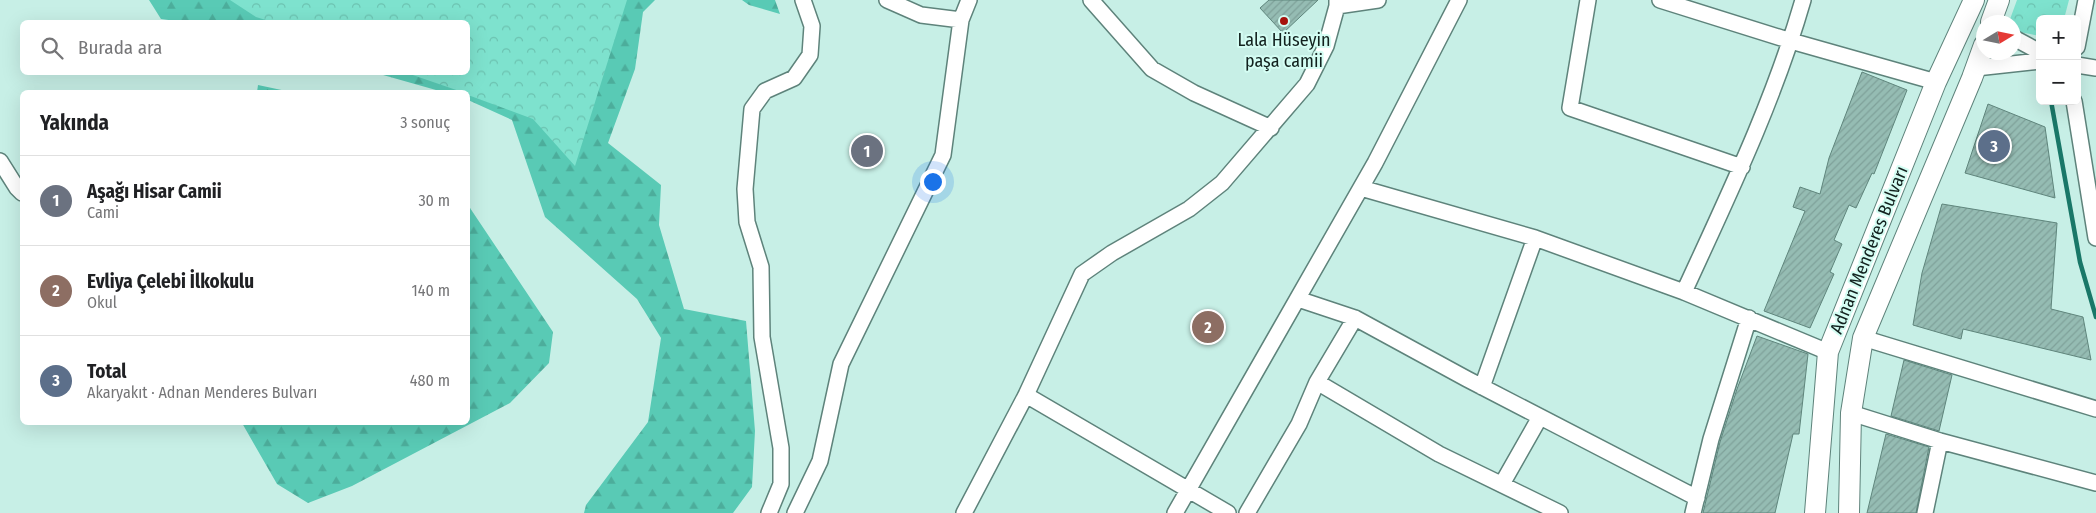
<!DOCTYPE html>
<html lang="tr">
<head>
<meta charset="utf-8">
<style>
	:root { --surface:#fff; --page:#f6f6f6; --text:#202124; --muted:#757577; --line:#e0e0e0; --accent:#db2777 }
	body { margin:0; font-family:"Fira Sans Condensed",sans-serif; background:var(--page); color:var(--text) }
	.controls { position:absolute; right:15px; top:15px; display:grid; overflow:hidden; border-radius:8px; box-shadow:0 5px 20px #0002 }
	.controls button { width:45px; height:45px; display:grid; place-items:center; padding:0; border:0; border-bottom:1px solid var(--line); background:var(--surface); color:var(--text); font:25px sans-serif }
	.compass { position:absolute; left:1976px; top:15px; width:45px; height:45px; border-radius:50%; background:var(--surface); box-shadow:0 5px 20px #0002; rotate:80deg }
	.you { position:absolute; left:932px; top:181px; width:18px; height:18px; margin:-12px; border:4px solid #fff; border-radius:50%; background:#1a73e8; box-shadow:0 0 0 8px #1a73e833 }
	.badge { display:grid; place-items:center; width:32px; height:32px; border-radius:50%; background:var(--accent); color:#fff; font-size:16px; font-weight:700 }
	.pin { position:absolute; translate:-50% -50%; border:2px solid #fff; box-shadow:0 1px 5px #0006 }
	.list { margin:0; padding:0; list-style:none }
	h2 { display:flex; justify-content:space-between; align-items:center; height:65px; margin:0; padding:0 20px; font-size:21px }
	h2 small { font-size:16px; font-weight:400; color:var(--muted) }
	.list li { display:grid; grid-template-columns:32px 1fr auto; gap:15px; align-items:center; box-sizing:border-box; height:90px; padding:0 20px; border-top:1px solid var(--line) }
	.list b { display:block; font-size:19px; white-space:nowrap }
	.list p { margin:0; font-size:16px; white-space:nowrap; color:var(--muted) }
	.list em { font-size:16px; font-style:normal; color:var(--muted) }
	.icon { flex:none; width:28px; height:28px; fill:none; stroke:currentColor; stroke-width:2; stroke-linecap:round; stroke-linejoin:round }
	.map { position:relative; flex:none; width:2096px; height:513px; overflow:hidden }
	.search { position:absolute; background:var(--surface); box-shadow:0 5px 20px #0002; left:20px; top:20px; width:450px; height:55px; display:flex; align-items:center; gap:12px; box-sizing:border-box; padding:0 18px; border-radius:8px; color:var(--muted); font-size:19px }
	.panel { position:absolute; background:var(--surface); box-shadow:0 5px 20px #0002; left:20px; top:90px; width:450px; height:335px; border-radius:8px }
	.map>svg:first-child { display:block }
	.forest { fill:url(#forest-firs) }
	.park { fill:url(#park-crowns) }
	.lines { fill:none; stroke-linecap:round; stroke-linejoin:round }
	.stream { stroke:#197768; stroke-width:4.5 }
	.building { fill:url(#building-hatch); stroke:#5f857c }
	.minor-casing { stroke:#5e837b; stroke-width:18 }
	.major-casing { stroke:#5e837b; stroke-width:22 }
	.minor { stroke:#fff; stroke-width:15 }
	.major { stroke:#fff; stroke-width:20 }
	.poi-dot { fill:#a6120c; stroke:#d4fdf3; stroke-width:2 }
	.labels { text-anchor:middle; dominant-baseline:central; stroke-width:4; stroke-linejoin:round; paint-order:stroke }
	.poi-label { font-size:18px; fill:#12211e; stroke:#d4fdf3 }
	.street-label { font-size:18px; fill:#12211e; stroke:#d4fdf3 }
</style>
</head>
<body>
<div class="map">
<svg width="2096" height="513" viewBox="0 0 2096 513">
	<defs>
		<pattern id="forest-firs" width="22" height="20" patternUnits="userSpaceOnUse" patternTransform="scale(1.25)"><rect width="22" height="20" fill="#59cab5"/><path d="M5 1l3.5 6h-7zM16 11l3.5 6h-7z" fill="#4cad9b"/></pattern>
		<pattern id="park-crowns" width="20" height="18" patternUnits="userSpaceOnUse" patternTransform="scale(1.25)"><rect width="20" height="18" fill="#7ee2ce"/><path d="M2 6a3 3 0 1 1 6 0M12 15a3 3 0 1 1 6 0" fill="none" stroke="#6cc2b0"/></pattern>
		<pattern id="building-hatch" width="6" height="6" patternUnits="userSpaceOnUse" patternTransform="scale(1.25)"><rect width="6" height="6" fill="#95bcb3"/><path d="M-1 1l2-2M0 6l6-6M5 7l2-2" fill="none" stroke="#7fa19a"/></pattern>
	</defs>
	<rect width="100%" height="100%" fill="#c7efe6"/>
	<!-- forest -->
	<path class="forest" d="M149,0H655L643,12L635,69L608,143L661,185L659,225L684,309L746,321L755,431L752,487L733,513H584L586,505L648,422L661,338L637,299L545,217L512,120L468,100V92H443L376,73L468,72V22H183L161,19Z
		M742,0H775L780,14L749,5Z
		M258,85L291,92H257Z
		M468,205L553,332L549,363L510,403L352,486L308,503L277,484L242,423L468,422Z"/>
	<!-- park -->
	<path class="park" d="M230,0H627L575,166L533,119L468,95V92H462L407,73L468,72V22H272L256,17Z
		M2017,0H2069L2064,19H2040V36L2014,31V22H2009Z"/>
	<g class="lines">
		<!-- stream -->
		<path class="stream" d="M2051,101L2080,262L2096,317"/>
	</g>
	<!-- building -->
	<path class="building" d="M1269,0H1318L1283,33L1260,8Z
		M1862,72L1907,90L1874,174L1872,173L1856,208L1849,205L1834,240L1842,244L1830,272L1834,274L1810,328L1764,311L1805,211L1793,207L1800,187L1820,194L1829,158Z
		M1988,104L2045,127L2055,198L1965,173Z
		M866,143L873,146L874,153L870,159L861,157L859,149Z
		M1942,204L2057,223L2051,309L2083,317L2091,360L1963,329L1961,339L1913,325L1922,273Z
		M1757,336L1808,354L1799,434H1793L1775,513H1703L1720,442L1737,389Z
		M1904,360L1952,375L1939,431L1891,416Z
		M1886,434L1929,447L1916,513H1867Z"/>
	<g class="lines">
		<defs>
			<path id="minor" d="M887,0L921,15L961,20
				M1091,0L1152,69L1194,93L1271,128
				M1588,0L1570,108L1742,167
				M1660,0L1791,41L1936,82
				M1337,6L1378,0
				M2014,38L2040,52
				M2077,47L2086,0
				M2077,65L2096,68
				M1976,68L2040,61
				M2074,101L2096,238
				M0,161L17,188L22,193
				M1361,188L1535,238L1684,292L1828,352
				M1684,292C1728,196 1774,101 1803,0
				M1298,299L1355,318L1467,379L1697,498
				M1863,338L2096,409
				M1317,382L1439,454L1560,513
				M1482,387L1535,238
				M1026,395L1228,513
				M1851,413L1940,441L2096,483
				M1502,484L1540,417
				M769,513L781,484V448L762,337L761,267L747,222L745,189L752,109L765,91L794,78L810,55L812,26L803,0
				M795,513L820,461L841,364L943,155L961,20L969,0
				M964,513L1026,395L1082,274L1112,253L1189,209L1222,183L1307,84L1326,46L1337,6V0
				M1175,513L1375,163L1459,0
				M1247,513L1299,424L1317,382L1355,318
				M1693,513L1711,439L1749,318
				M1925,513L1940,441"/>
			<path id="major" d="M1991,22L1999,0
				M1815,513L1828,352L1936,82L1974,0
				M1849,513L1851,413L1863,338L1972,78L1984,45"/>
		</defs>
		<!-- minor casing -->
		<use href="#minor" class="minor-casing"/>
		<!-- major casing -->
		<use href="#major" class="major-casing"/>
		<!-- minor -->
		<use href="#minor" class="minor"/>
		<!-- major -->
		<use href="#major" class="major"/>
	</g>
	<!-- markers -->
	<circle class="poi-dot" cx="1284" cy="21" r="5"/>
	<g class="labels">
		<!-- poi labels -->
		<g class="poi-label">
			<text x="1284" y="40">Lala Hüseyin<tspan x="1284" dy="21">paşa camii</tspan></text>
		</g>
		<!-- street labels -->
		<g class="street-label">
			<text transform="translate(1869 250) rotate(-68)">Adnan Menderes Bulvarı</text>
		</g>
	</g>
</svg>
<div class="controls">
<button>+</button>
<button>−</button>
</div>
<svg class="compass" viewBox="-18 -18 36 36"><path d="M0-13l5 13h-10z" fill="#e53935"/><path d="M0 13l5-13h-10z" fill="#757577"/></svg>
<div class="you"></div>
<div class="pin badge" style="left:867px;top:151px;background:#6b7280">1</div>
<div class="pin badge" style="left:1208px;top:327px;background:#8d6e63">2</div>
<div class="pin badge" style="left:1994px;top:146px;background:#5c6f8a">3</div>
<div class="search"><svg class="icon" aria-label="search" viewBox="0 0 24 24"><circle cx="10" cy="10" r="6"/><path d="M15 15l6 6"/></svg>Burada ara</div>
<section class="panel">
<h2>Yakında<small>3 sonuç</small></h2>
<ul class="list">
<li><span class="badge" style="background:#6b7280">1</span><div><b>Aşağı Hisar Camii</b><p>Cami</p></div><em>30 m</em></li>
<li><span class="badge" style="background:#8d6e63">2</span><div><b>Evliya Çelebi İlkokulu</b><p>Okul</p></div><em>140 m</em></li>
<li><span class="badge" style="background:#5c6f8a">3</span><div><b>Total</b><p>Akaryakıt · Adnan Menderes Bulvarı</p></div><em>480 m</em></li>
</ul>
</section>
</div>
</body>
</html>
